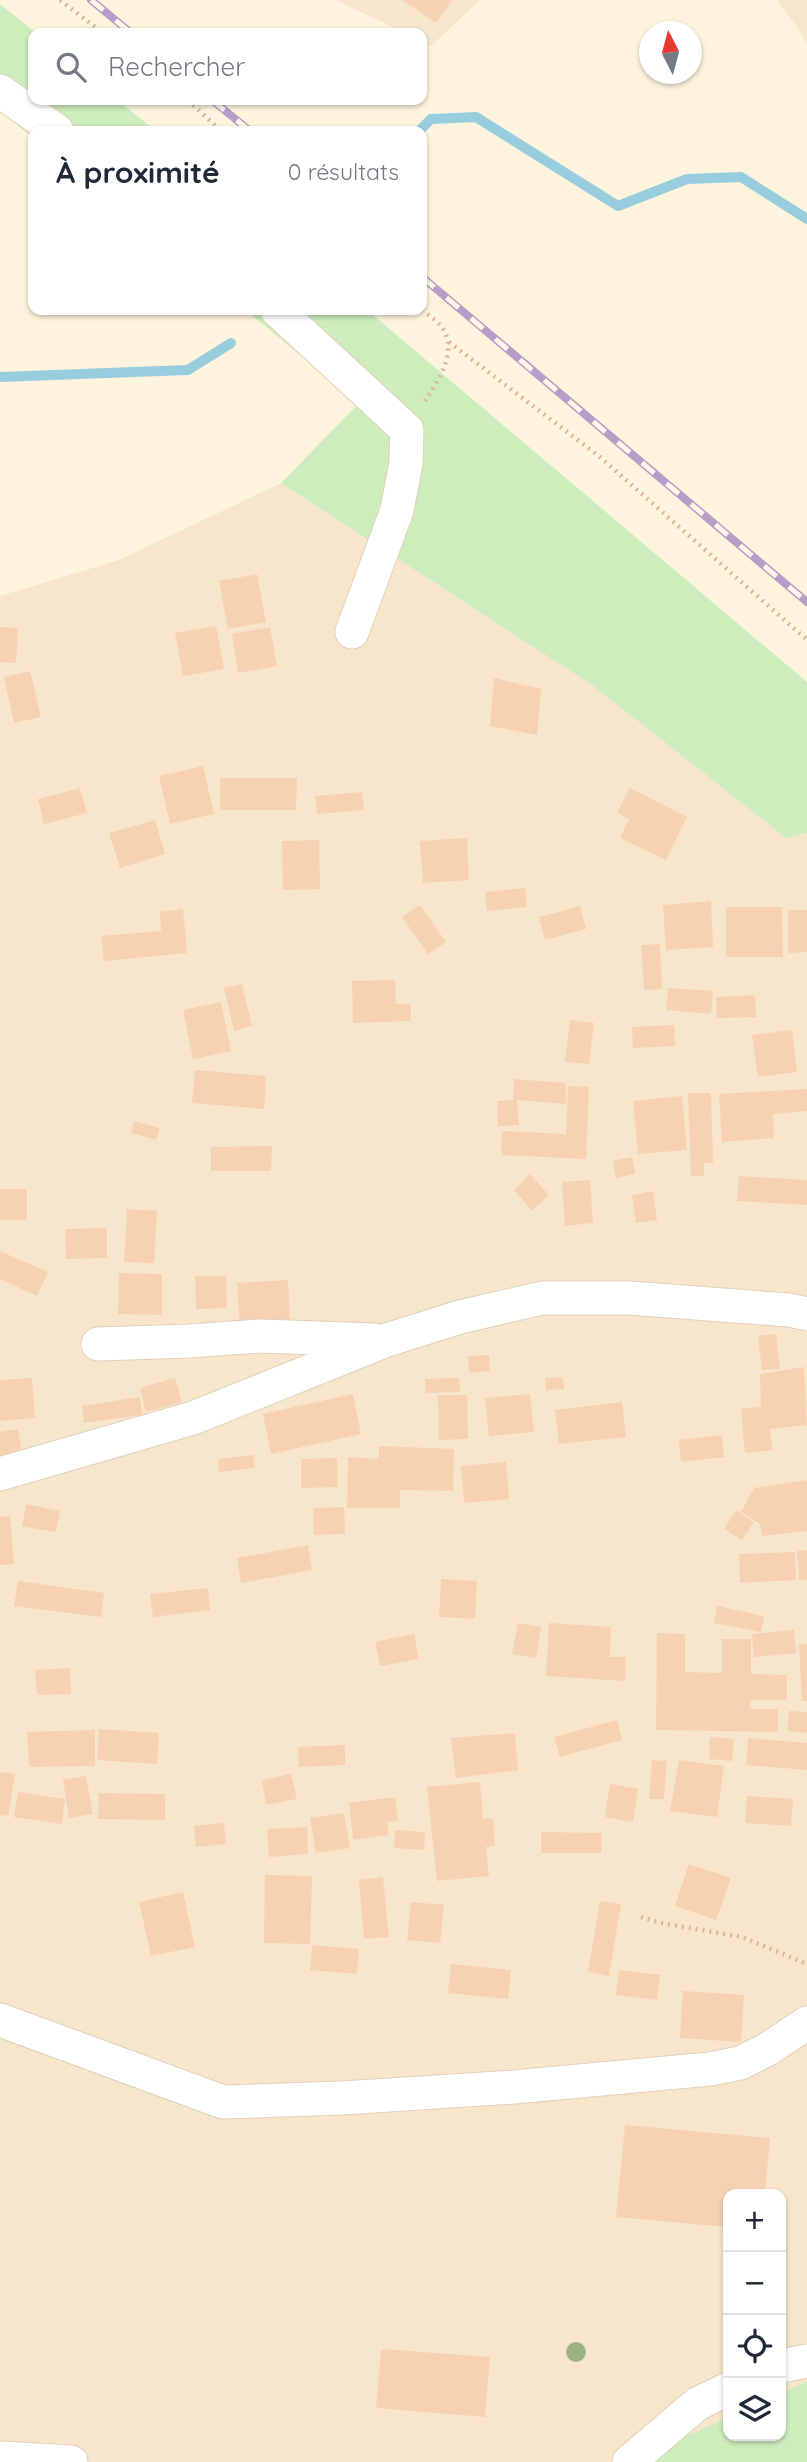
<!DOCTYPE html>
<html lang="fr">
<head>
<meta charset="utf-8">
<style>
	:root { --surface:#fff; --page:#f2f2f3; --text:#1f2937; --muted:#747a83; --line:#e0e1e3 }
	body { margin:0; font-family:Quicksand,sans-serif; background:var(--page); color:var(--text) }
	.controls { position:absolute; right:21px; bottom:21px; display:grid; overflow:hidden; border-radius:14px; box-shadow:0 2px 5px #0004 }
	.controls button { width:63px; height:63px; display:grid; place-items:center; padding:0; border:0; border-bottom:2px solid var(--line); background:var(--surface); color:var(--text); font:35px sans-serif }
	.compass { position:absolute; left:639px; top:21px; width:63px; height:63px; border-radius:50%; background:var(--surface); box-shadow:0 2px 5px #0004; rotate:354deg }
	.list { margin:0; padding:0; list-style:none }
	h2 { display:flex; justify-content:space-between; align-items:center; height:91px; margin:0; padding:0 28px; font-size:30px }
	h2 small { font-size:23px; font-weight:400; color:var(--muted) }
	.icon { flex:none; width:38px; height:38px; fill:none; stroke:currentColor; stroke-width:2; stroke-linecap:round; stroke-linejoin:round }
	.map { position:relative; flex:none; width:807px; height:2462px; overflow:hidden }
	.search { position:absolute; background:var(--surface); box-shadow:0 2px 5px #0004; left:28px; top:28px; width:399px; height:77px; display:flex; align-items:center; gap:18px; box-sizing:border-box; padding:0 24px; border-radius:14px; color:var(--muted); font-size:26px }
	.panel { position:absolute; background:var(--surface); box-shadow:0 2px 5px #0004; left:28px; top:126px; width:399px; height:189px; border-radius:14px }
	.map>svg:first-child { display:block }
	.residential { fill:#f7e6cc }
	.green { fill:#cdedbc }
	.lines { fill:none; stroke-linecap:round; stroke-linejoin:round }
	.stream { stroke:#97cddc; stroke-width:10 }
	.building { fill:#f6d2b3 }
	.minor-casing { stroke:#e3d0ba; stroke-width:35 }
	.path { stroke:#dbb697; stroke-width:4.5; stroke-dasharray:2 5; stroke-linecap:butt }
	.minor { stroke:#fff; stroke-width:33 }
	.rail-casing { stroke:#b79dc8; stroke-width:8 }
	.rail { stroke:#fff7e7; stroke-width:5; stroke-dasharray:16; stroke-linecap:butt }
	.tree { fill:#9cb384 }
</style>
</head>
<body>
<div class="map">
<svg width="807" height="2462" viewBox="0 0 807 2462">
	<rect width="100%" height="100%" fill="#fef4de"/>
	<!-- residential -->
	<path class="residential" d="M336,0H480L431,46L422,41V33H405Z
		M777,0H807V43L797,27Z
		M281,483L592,685L786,838L807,833V2381L781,2393V2194H728V2417L630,2462H0V596L119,560Z"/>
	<!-- green -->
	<path class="green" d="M0,4L36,33H33V100H117L156,131H33V138L0,111Z
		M245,310H367L807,682V833L786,838L592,685L281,483L359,403Z
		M807,2381V2462H630L728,2417V2436H781V2393Z"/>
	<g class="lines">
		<!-- stream -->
		<path class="stream" d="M419,131L431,119L476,117L618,206L687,179L741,177L807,219
			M0,377L188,370L231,343"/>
	</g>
	<!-- building -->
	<path class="building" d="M402,0H452L436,23Z
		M257,574L266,622L228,629L219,581Z
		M216,626L224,669L183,676L175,633Z
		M0,627L18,628L16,663L0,662Z
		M270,627L277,666L238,673L232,634Z
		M30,671L41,717L14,723L4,677Z
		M494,678L541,689L537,735L490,726Z
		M203,766L214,814L170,824L159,776Z
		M220,778H297L296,810H220Z
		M80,788L87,813L44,824L38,799Z
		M630,788L687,817L666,860L620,838L629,819L617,813Z
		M362,792L364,810L317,814L315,796Z
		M155,820L165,854L120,868L109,833Z
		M467,838L469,880L423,883L420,841Z
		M319,840L320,889L283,890L282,841Z
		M525,888L527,907L487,911L485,892Z
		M711,901L713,947L666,950L663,905Z
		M420,905L446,942L428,954L402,917Z
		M580,906L586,929L545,940L539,917Z
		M726,907H782L783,957H726Z
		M183,909L187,953L104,961L101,936L161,931L160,912Z
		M788,910H807V952L788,953Z
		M660,944L662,989L644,990L641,945Z
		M395,980L396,1004H411V1021L353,1023L352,981Z
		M242,984L252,1026L234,1031L224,988Z
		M668,988L713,991L711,1014L666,1010Z
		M755,995L756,1017L717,1018L716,997Z
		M221,1002L231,1051L193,1059L183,1010Z
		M570,1020L594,1023L589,1064L565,1062Z
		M674,1025L675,1046L633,1048L632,1027Z
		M792,1030L797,1072L758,1077L752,1035Z
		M195,1070L266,1076L264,1109L192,1103Z
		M514,1079L565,1083L566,1104L517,1100L519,1125L498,1126L497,1101L513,1100Z
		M568,1086L589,1087L586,1159L501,1155L502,1131L566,1134Z
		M807,1089V1111L773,1114L774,1138L722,1142L719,1094Z
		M688,1093H711L713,1163H704V1176H691Z
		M682,1096L687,1150L638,1154L633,1101Z
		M134,1121L160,1128L156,1140L131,1133Z
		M272,1146L271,1171H211V1147Z
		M632,1157L635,1174L616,1178L613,1161Z
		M530,1174L549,1195L532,1211L514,1190Z
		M739,1176L807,1180V1205L737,1201Z
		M590,1180L593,1223L565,1226L562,1182Z
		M0,1189H27V1220H0Z
		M653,1191L657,1220L636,1223L632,1195Z
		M127,1209L157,1211L154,1263L124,1262Z
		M107,1228V1258L66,1259L65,1229Z
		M0,1251L48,1272L37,1296L0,1279Z
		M119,1273L162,1274V1315L118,1314Z
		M195,1276H226L227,1308L196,1309Z
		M288,1280L290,1323L240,1326L237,1283Z
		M776,1334L780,1369L762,1370L758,1336Z
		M489,1355L490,1371L469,1373L468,1356Z
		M804,1367L807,1425L770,1429L773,1450L745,1453L741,1409L761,1407L760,1374Z
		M563,1377L564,1389L546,1390L545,1378Z
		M32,1378L35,1418L0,1421V1380Z
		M175,1378L182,1402L146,1412L140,1388Z
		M459,1378L460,1392L426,1393L425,1379Z
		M353,1394L361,1434L271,1454L263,1414Z
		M530,1394L534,1432L489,1436L485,1398Z
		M438,1395H467L468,1439L439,1440Z
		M140,1397L142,1415L84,1423L82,1406Z
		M622,1402L626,1437L559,1444L555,1410Z
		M18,1429L22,1453L0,1456V1432Z
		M722,1435L724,1457L681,1462L679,1440Z
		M379,1446L454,1449L453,1491L400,1490V1508H347L348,1457L379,1459Z
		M253,1455L255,1468L219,1472L218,1459Z
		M337,1458L338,1487L301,1488V1459Z
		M506,1462L509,1499L464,1503L461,1466Z
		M807,1480V1531L762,1536L760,1524L741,1512L754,1488Z
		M26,1504L60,1511L56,1532L22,1526Z
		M344,1507L345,1534L314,1535L313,1508Z
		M736,1510L754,1522L742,1540L724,1529Z
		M10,1516L14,1564L0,1565V1517Z
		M308,1545L312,1570L241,1583L237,1558Z
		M807,1550V1580H799L797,1551Z
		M795,1552L796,1580L740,1583L739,1554Z
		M441,1579L477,1581L475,1619L439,1617Z
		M18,1581L104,1593L101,1617L14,1606Z
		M208,1588L210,1610L153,1617L150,1594Z
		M717,1606L764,1616L761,1632L714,1623Z
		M518,1623L541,1627L536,1658L512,1654Z
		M549,1623L611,1627L610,1657H626L625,1681L546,1676Z
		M794,1630L796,1653L754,1657L752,1634Z
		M657,1633L685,1634V1672L722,1673V1639H751V1674L787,1675V1700H751L750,1709H778V1732L656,1730Z
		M414,1634L419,1659L380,1666L375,1642Z
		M799,1644H807V1701H802Z
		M70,1668L71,1694L37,1695L35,1670Z
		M789,1711L807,1712V1733L787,1731Z
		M617,1720L622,1740L560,1757L554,1737Z
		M99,1729L159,1733L157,1764L97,1760Z
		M95,1730V1766L29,1767L27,1732Z
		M515,1733L518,1770L456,1778L451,1738Z
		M710,1737L734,1739L732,1761L709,1759Z
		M748,1738L807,1743V1770L746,1765Z
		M345,1745V1765L299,1767L298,1747Z
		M652,1760L667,1761L664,1799H649Z
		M679,1760L724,1766L717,1817L670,1811Z
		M0,1772L15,1774L8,1816L0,1815Z
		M291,1774L297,1799L266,1805L262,1780Z
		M86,1776L93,1814L69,1818L63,1780Z
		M480,1782L483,1819H493L495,1846L486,1847L489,1876L437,1881L427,1787Z
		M610,1784L638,1789L633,1822L605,1817Z
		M18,1792L65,1799L62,1824L14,1817Z
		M99,1793L165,1794V1820L98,1819Z
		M747,1796L793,1799L791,1826L745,1823Z
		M395,1797L398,1821L387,1822L389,1835L353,1840L349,1803Z
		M344,1813L350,1848L316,1853L310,1818Z
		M224,1823L226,1844L196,1847L194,1826Z
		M307,1827L308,1854L269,1857L267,1829Z
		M395,1830L425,1832L424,1850L394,1848Z
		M541,1832L602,1833L601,1853H541Z
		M689,1864L731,1878L716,1920L675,1906Z
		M265,1875L312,1876L310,1944L264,1943Z
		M383,1877L389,1937L364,1939L359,1880Z
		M183,1892L195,1947L151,1956L139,1902Z
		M600,1901L621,1904L609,1976L588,1972Z
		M411,1902L444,1905L440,1943L407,1940Z
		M312,1945L359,1949L357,1974L310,1970Z
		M451,1964L511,1970L508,1999L448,1993Z
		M619,1970L660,1975L657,2000L616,1995Z
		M683,1991L744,1995L741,2042L680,2038Z
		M625,2125L770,2138L765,2194H728V2227L616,2217Z
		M381,2349L490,2357L485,2417L376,2408Z"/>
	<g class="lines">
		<defs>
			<path id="minor" d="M0,91L57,131
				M277,310L407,430L406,463L397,510L352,632
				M98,1344L189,1341L260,1336L374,1340
				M0,1474L193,1418L387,1340L460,1317L542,1298H630L789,1310L807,1314
				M0,2020L223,2102L342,2098L514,2087L710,2069L740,2063L768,2049L807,2023
				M781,2366L807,2361
				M0,2458L71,2462
				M629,2462L697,2404L728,2389"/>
		</defs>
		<!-- minor casing -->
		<use href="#minor" class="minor-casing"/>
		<!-- path -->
		<path class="path" d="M60,0L103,33
			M188,100L221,131
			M422,310C428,315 438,321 443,329C458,353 438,380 425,401
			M449,342L600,457L807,640
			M641,1917L661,1923L742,1937L807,1964"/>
		<!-- minor -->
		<use href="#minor" class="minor"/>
		<defs>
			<path id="rail" d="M91,0L131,33
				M212,100L250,131
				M422,277L807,602"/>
		</defs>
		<!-- rail casing -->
		<use href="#rail" class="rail-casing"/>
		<!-- rail -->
		<use href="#rail" class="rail"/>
	</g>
	<!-- trees -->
	<circle class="tree" cx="576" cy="2352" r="10"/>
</svg>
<div class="controls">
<button>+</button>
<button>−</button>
<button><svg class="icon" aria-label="locate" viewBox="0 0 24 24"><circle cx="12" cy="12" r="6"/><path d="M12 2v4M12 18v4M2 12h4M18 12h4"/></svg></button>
<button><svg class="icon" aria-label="layers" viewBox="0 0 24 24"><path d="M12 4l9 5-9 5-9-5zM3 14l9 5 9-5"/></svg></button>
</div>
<svg class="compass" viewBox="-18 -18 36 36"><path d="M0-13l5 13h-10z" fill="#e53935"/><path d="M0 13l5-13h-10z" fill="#747a83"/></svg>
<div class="search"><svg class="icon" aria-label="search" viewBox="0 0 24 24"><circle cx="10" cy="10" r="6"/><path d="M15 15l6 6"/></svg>Rechercher</div>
<section class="panel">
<h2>À proximité<small>0 résultats</small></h2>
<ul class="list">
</ul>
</section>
</div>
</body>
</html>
